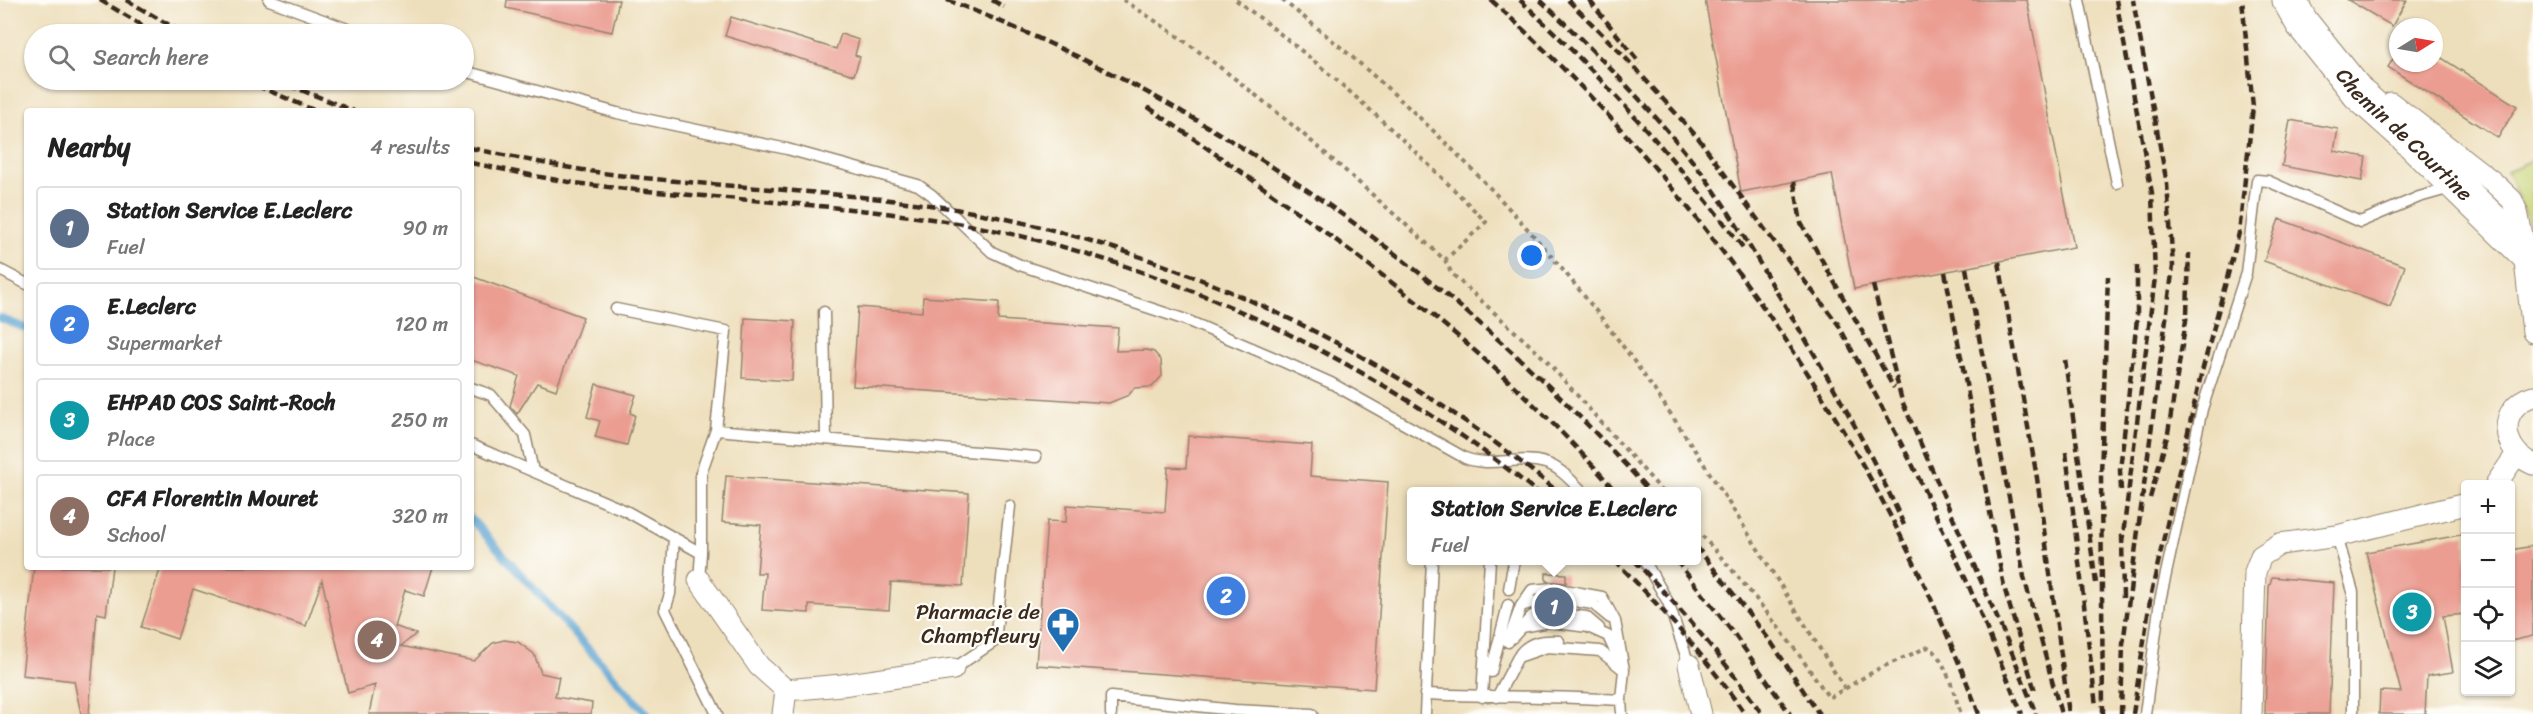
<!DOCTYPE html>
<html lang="en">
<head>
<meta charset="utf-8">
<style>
	:root { --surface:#fff; --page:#f6f6f6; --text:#222; --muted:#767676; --line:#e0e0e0; --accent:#1f6fb2 }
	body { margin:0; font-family:Sriracha,sans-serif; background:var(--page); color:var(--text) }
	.controls { position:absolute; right:18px; bottom:18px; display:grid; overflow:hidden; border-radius:6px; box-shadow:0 2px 4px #0004 }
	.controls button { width:54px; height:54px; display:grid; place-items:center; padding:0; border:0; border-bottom:2px solid var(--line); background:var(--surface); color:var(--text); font:30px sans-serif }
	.compass { position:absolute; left:2389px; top:18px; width:54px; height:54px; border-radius:50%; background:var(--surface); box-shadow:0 2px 4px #0004; rotate:79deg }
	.you { position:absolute; left:1532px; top:256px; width:21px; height:21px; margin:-15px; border:4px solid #fff; border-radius:50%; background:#1a73e8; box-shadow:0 0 0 9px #1a73e833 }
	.badge { display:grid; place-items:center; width:39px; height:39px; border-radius:50%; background:var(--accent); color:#fff; font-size:20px; font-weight:700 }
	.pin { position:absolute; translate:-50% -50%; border:3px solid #fff; box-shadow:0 2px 6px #0006 }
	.popup { position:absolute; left:1407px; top:487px; width:294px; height:78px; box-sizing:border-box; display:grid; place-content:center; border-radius:6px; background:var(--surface); filter:drop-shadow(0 2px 4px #0005); font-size:20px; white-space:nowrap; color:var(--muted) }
	.popup b { font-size:22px; color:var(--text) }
	.popup::after { content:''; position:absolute; left:50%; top:100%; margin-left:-12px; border:12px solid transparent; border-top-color:var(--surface) }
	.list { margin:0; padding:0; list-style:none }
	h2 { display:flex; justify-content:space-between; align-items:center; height:78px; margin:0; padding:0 24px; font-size:26px }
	h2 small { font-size:20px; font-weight:400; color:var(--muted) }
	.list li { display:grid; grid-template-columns:39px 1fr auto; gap:18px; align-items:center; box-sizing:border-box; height:84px; margin:0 12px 12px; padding:0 12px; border:2px solid var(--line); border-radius:6px }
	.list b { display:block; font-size:22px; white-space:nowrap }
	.list p { margin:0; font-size:20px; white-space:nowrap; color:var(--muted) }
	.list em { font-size:20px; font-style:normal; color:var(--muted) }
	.icon { flex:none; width:33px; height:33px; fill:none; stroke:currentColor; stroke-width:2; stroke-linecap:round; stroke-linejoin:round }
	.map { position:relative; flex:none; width:2533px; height:714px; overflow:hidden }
	.search { position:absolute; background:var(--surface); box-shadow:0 2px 4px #0004; left:24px; top:24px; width:450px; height:66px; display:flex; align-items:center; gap:15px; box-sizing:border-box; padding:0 21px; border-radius:33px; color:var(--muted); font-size:22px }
	.panel { position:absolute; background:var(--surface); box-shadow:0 2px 4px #0004; left:24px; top:108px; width:450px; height:462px; border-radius:6px }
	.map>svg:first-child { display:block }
	.green { fill:#c6d274; stroke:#807e49; stroke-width:1.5 }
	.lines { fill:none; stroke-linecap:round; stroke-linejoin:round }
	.stream { stroke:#5aa3d1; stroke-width:8 }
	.building { fill:#eb9d92 }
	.lane-casing { stroke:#94846d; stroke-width:13 }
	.street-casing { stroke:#94846d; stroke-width:23 }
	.primary-casing { stroke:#94846d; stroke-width:35 }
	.path { stroke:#94846d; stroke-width:4; stroke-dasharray:4.5 4.5; stroke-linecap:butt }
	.lane { stroke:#fff; stroke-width:10 }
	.street { stroke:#fff; stroke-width:21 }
	.primary { stroke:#fff; stroke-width:33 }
	.rail { stroke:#3b2a1e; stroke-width:4.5; stroke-dasharray:9 4.5; stroke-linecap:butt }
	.labels { text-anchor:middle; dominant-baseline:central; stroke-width:4.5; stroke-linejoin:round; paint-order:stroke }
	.street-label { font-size:21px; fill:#3b2a1e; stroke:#fdfcf7 }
	.poi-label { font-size:21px; fill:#3b2a1e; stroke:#fdfcf7; text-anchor:end }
</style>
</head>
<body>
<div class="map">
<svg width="2533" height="714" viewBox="0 0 2533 714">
	<rect width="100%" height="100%" fill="#fdfcf7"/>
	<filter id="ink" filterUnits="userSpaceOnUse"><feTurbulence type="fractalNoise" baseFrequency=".0167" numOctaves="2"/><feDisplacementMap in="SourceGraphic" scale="12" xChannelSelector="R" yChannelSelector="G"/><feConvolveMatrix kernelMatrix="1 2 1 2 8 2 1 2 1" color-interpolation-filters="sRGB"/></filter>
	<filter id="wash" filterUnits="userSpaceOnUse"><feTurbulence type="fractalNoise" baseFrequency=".008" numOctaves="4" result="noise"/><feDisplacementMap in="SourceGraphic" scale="24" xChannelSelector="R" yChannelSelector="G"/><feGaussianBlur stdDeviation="1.35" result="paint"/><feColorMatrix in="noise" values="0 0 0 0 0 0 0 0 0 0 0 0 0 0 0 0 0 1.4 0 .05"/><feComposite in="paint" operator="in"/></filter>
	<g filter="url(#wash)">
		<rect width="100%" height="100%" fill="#eedfbc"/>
		<!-- green -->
		<path class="green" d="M2533,160V231L2507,171Z"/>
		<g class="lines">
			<!-- stream -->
			<path class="stream" d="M0,318L27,329
				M471,519L647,714"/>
		</g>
		<g id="blocks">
			<!-- building -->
			<path class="building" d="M507,0H619L612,32L506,8Z
				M1705,0H2027L2074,247L1854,289L1832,174L1741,192Z
				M2348,0H2407L2392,26Z
				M731,17L836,49L841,34L859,40L855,55L860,57L854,75L725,36Z
				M2398,51V63H2434V53L2517,106L2498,138L2388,67Z
				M2290,120L2338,129L2334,151L2366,157L2362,181L2282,166Z
				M2279,219L2405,266L2390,307L2264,261Z
				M471,276L583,317L556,390L537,383L517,414L510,406L519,376L471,360Z
				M923,297L999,302L998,320L1118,328L1116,351L1147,350L1154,352L1161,360L1162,376L1152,387L1134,388L1129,395L1109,403L853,386L858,307L922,312Z
				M745,318L795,321L792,381L742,378Z
				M596,384L636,395L630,413L635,415L627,445L595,437L600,421L587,417Z
				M1188,436L1312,445L1310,476L1388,482L1374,689L1036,665L1047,521L1066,522L1067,505L1165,512L1168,467L1186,468Z
				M726,476L969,493L963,586L891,582L889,610L809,605V613L762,610L765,573H757L761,525L722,522Z
				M2466,534V614L2443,616L2453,672L2427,676L2425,714H2379L2380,691L2401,692L2366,552Z
				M2533,546V636L2511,641V550Z
				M34,567H112L106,615L97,613L89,714H81L74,681L22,675Z
				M161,567H433L424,596L405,590L394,626L416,634L401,646L474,661L493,643L504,640L518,642L534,654L541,673L559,677L555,697L592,703L591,714H369L375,685L348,693L322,580L306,626L193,589L177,639L141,627Z
				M1546,573L1566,574V583L1546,581Z
				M2272,577L2334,583L2329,714H2265L2269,587Z"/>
		</g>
	</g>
	<g filter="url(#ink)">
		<use href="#blocks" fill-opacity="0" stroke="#94846d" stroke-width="1.5"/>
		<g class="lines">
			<defs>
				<path id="lane" d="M269,0L361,34
					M2079,0L2117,183
					M464,71L617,113L787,149L918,185L932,195L992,252L1020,265L1186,320L1275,358L1331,383L1465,458C1491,468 1519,455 1545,463C1560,467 1571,481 1583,492
					M0,270L27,284
					M616,309L726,331L716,430L701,473V553
					M824,312L826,439
					M471,388L491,395L525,435L533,471
					M716,430L1036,457
					M471,445L626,511L701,553L699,580
					M2337,536L2353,592V714
					M674,538L670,594L665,610L717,714
					M1644,560L1668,602L1689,665
					M1509,589L1514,560
					M1521,606L1550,597L1593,604L1610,618
					M1522,627L1532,616L1548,612L1586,617L1599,628
					M1512,638L1522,627L1549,622L1588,627L1608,636L1617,656
					M1508,642L1521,606L1532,590L1553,588L1602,597L1615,621L1624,670
					M1520,654C1530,641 1543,640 1559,641
					M953,669L995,641L1010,506
					M1491,672L1508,605
					M1425,694C1490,697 1556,696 1621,700L1622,714
					M1482,697L1490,560
					M1497,697L1518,657L1547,647L1600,651L1624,670L1621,700
					M1111,714V697L1235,710L1312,714
					M1425,714L1432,560
					M2145,714L2160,601L2202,409L2246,273L2257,180L2268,181L2360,222L2419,197L2451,188"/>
				<path id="street" d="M2391,103L2493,182L2512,200L2517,212L2522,235L2533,332
					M2533,396C2496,407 2501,451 2533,464
					M2496,484L2516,455
					M699,580L759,666L786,690
					M1689,665L1701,714
					M783,714L786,690L842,685L953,669
					M2251,714L2255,572L2261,556L2280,544L2337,536L2466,504"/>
				<g id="primary">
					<path id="s1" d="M2289,0L2302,23L2359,94L2406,136L2533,260"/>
				</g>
			</defs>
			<!-- lane casing -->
			<use href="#lane" class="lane-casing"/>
			<!-- street casing -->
			<use href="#street" class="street-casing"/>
			<!-- primary casing -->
			<use href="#primary" class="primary-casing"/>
			<!-- path -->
			<path class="path" d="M1123,0C1241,74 1342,167 1445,260L1452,274L1544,358L1663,492
				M1236,0C1327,67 1407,141 1486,222L1445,260
				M1282,0C1418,105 1541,231 1641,371C1713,473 1778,582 1845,689
				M1696,529C1745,583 1789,638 1829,698L1878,669L1928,647C1944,653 1955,697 1961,714"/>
			<!-- lane -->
			<use href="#lane" class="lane"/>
			<!-- street -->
			<use href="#street" class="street"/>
			<!-- primary -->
			<use href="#primary" class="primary"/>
			<!-- rail -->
			<path class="rail" d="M100,0L157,34
				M126,0L185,34
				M947,0C1213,102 1462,279 1650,492
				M992,0L1004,7
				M1491,0C1707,194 1877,443 1979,714
				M1520,0C1602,76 1677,161 1745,250
				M1540,0C1597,53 1653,110 1701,172C1729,210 1752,250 1776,291C1823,367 1867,443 1904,525
				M1568,0L1623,55L1699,139L1766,231L1838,324L1913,466L1968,584L2022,714
				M1589,0L1640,63
				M2116,0L2152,193L2155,277L2122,543
				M244,80L316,111
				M276,80L354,111
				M1148,107C1313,222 1485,338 1616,492
				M471,148C522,159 574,170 626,176C725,187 824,191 922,204C1147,234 1386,347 1558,492
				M471,163C508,170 545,179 583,184C696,198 811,202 924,218C1139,247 1369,356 1537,492
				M1794,182L1801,223L1894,388
				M1999,262L2037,478L2069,714
				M1966,268L2024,577L2061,714
				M1945,272L2004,587L2035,691
				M1873,285L1902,401L2009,645L2036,714
				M2065,360L2096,583
				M2066,452L2096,706
				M2121,490L2120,470L2137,319V263
				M2150,498L2168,433L2187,314L2189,253
				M2122,535L2123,598
				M1696,546L1771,642L1819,714
				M1614,560C1662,607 1707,659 1745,714
				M1634,560C1681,609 1724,659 1762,714
				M1676,560L1734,634L1790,714
				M2103,714L2101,475L2108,276
				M2121,714L2123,644L2173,266L2167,184L2133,0
				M2133,714L2151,594L2200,379L2239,233L2253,107L2242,0"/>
		</g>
	</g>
	<!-- icons -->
	<defs>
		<symbol id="pharmacy-pin" viewBox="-11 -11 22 30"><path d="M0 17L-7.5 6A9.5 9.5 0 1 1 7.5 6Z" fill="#1f6fb2" stroke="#fdfcf7"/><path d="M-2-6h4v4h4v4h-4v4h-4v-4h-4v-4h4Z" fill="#fff"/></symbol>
	</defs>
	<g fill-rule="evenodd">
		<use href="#pharmacy-pin" x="1044" y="605" width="38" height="52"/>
	</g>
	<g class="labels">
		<!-- street labels -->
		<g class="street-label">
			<text stroke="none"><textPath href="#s1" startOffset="178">Chemin de Courtine</textPath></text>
		</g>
		<!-- poi labels -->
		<g class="poi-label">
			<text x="1040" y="612">Pharmacie de<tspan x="1040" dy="24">Champfleury</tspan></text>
		</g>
	</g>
</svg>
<div class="controls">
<button>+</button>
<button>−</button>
<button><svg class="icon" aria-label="locate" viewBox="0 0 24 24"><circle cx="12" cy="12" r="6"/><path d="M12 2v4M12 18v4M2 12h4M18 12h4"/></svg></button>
<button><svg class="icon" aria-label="layers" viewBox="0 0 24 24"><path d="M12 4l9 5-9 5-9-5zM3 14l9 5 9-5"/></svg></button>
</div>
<svg class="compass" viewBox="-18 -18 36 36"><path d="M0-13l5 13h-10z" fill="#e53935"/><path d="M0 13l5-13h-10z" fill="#767676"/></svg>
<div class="you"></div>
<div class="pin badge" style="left:1554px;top:607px;background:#5c6f8a">1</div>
<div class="popup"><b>Station Service E.Leclerc</b>Fuel</div>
<div class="pin badge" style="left:1226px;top:596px;background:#3f7fe0">2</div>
<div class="pin badge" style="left:2412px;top:612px;background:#0f9aa8">3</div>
<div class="pin badge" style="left:377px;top:640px;background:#8d6e63">4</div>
<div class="search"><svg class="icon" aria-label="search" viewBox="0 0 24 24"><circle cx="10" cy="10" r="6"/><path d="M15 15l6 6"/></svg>Search here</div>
<section class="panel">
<h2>Nearby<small>4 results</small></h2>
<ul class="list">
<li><span class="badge" style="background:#5c6f8a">1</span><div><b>Station Service E.Leclerc</b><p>Fuel</p></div><em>90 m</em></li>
<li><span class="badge" style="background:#3f7fe0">2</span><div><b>E.Leclerc</b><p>Supermarket</p></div><em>120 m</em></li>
<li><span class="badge" style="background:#0f9aa8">3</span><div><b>EHPAD COS Saint-Roch</b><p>Place</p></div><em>250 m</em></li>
<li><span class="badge" style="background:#8d6e63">4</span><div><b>CFA Florentin Mouret</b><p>School</p></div><em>320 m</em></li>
</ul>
</section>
</div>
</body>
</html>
